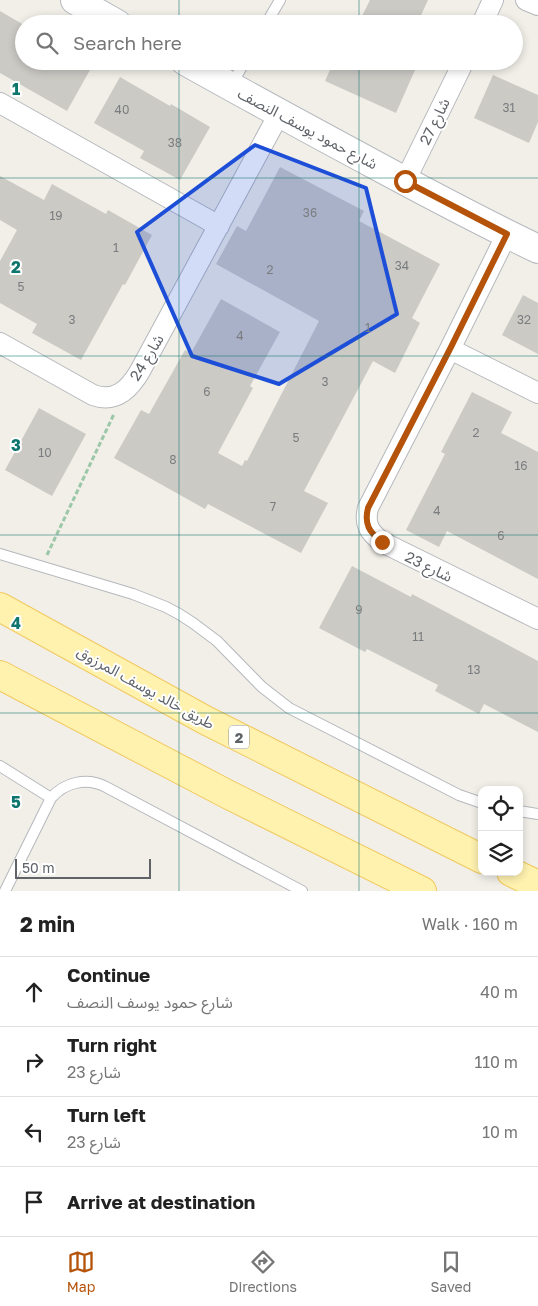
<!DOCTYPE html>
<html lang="en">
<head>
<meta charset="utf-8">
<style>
	:root { --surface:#fff; --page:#f6f6f6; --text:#222; --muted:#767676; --line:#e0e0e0; --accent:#b45309 }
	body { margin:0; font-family:"Golos Text","Noto Sans Arabic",sans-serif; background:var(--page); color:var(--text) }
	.controls { position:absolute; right:15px; bottom:15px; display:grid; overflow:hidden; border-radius:10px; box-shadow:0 2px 8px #0003 }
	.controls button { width:45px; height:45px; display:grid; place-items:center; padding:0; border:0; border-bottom:1px solid var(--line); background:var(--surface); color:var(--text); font:25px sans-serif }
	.scale { position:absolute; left:15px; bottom:12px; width:136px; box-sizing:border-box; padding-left:5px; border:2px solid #5f6368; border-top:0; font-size:14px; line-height:18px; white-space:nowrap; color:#5f6368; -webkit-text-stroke:4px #fff; paint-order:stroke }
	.stop { position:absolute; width:15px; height:15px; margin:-11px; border:4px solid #b45309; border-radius:50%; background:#fff }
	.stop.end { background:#b45309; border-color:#fff; box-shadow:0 1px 5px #0008 }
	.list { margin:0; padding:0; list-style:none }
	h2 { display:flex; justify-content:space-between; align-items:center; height:65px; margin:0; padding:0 20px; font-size:21px }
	h2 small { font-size:16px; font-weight:400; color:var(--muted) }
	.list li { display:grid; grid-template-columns:32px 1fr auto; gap:15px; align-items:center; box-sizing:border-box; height:70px; padding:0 20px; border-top:1px solid var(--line) }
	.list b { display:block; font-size:19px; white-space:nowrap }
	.list p { margin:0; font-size:16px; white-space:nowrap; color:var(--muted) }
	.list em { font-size:16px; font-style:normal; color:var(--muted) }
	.icon { flex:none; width:28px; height:28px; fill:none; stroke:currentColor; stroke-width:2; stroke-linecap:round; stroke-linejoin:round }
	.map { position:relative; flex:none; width:538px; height:891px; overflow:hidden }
	.search { position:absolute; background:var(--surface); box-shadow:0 2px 8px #0003; left:15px; right:15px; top:15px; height:55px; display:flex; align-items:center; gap:12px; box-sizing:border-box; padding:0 18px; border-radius:28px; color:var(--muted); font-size:19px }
	.sheet { height:345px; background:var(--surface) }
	nav { display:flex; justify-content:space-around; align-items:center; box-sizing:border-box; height:70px; border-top:1px solid var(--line); background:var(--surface); font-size:14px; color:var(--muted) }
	nav a { display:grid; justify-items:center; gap:2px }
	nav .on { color:var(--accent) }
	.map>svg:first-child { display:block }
	.building { fill:#cccac5 }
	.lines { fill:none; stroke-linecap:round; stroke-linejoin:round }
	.lane-casing { stroke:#b5b8bc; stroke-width:12 }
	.street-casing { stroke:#b5b8bc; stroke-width:22 }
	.secondary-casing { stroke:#b6babf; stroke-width:30 }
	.primary-casing { stroke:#f2c960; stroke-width:30 }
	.path { stroke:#9cc7a9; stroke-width:3; stroke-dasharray:5 2.5; stroke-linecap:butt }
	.lane { stroke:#fff; stroke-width:10 }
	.street { stroke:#fff; stroke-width:20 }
	.secondary { stroke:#fff; stroke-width:28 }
	.primary { stroke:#fff2af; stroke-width:28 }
	.route { stroke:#b45309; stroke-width:6 }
	.marked { fill:#1d4ed8; fill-opacity:0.2; stroke:#1d4ed8; stroke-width:4; stroke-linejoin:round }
	.grid { fill:none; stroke:#0f766e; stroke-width:1; stroke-opacity:0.55 }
	.labels { text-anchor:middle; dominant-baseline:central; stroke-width:4; stroke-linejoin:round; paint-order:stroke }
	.number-label { font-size:12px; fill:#7a7d7f }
	.shield { fill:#fff; stroke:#8f9295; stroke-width:1 }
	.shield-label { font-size:14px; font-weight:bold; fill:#5f6368 }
	.street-label { font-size:15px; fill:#5f6368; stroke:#fff }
	.grid-label { font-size:16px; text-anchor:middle; font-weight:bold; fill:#0f766e; stroke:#fff; stroke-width:4; stroke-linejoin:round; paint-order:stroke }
</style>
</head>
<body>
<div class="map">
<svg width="538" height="891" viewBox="0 0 538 891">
	<rect width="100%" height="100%" fill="#f1efe8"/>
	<!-- building -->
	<path class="building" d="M370,0H428L417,24H380L362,16Z
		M0,11L24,25V61H95L67,111L0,73Z
		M334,61H419L396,113L325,81Z
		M493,75L538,95V122L529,143L474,118Z
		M120,77L170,106L171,104L210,127L180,180L140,158L144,151L94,123Z
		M280,167L364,211L359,221L440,264L412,318L420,323L395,373L373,361L304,491L328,503L301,553L208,504L205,509L114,458L141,410L149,414L185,350L191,353L221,299L280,332L250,386L253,388L218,453L242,466L245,460L247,461L319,321L216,264L237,226L246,231Z
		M0,176L44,200L52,184L106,214L108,210L152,235L125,285L123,284L81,360L32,333L37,324L0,303V261L17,230L0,220Z
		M523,295L538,303V354L502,335Z
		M472,392L512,412L501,433L538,452V579L447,531L439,547L406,530L445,454L441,452Z
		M39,408L86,434L52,496L5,470Z
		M352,566L411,597L412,594L538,661V732L484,704L479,714L435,691L438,685L367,649L365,652L319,628Z"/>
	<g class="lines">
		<defs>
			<path id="lane" d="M266,24L280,0
				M231,86L245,61
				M0,554L133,594L166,607L179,614L193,623L217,641L262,687L289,708L459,795L482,803
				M0,766L51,798
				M519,811L538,814
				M5,891L51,798C65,782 87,777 106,787L302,891"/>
			<path id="street" d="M526,0L538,5
				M482,24L493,0
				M0,103L219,226
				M405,181L464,61
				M507,234L450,349L368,508C364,524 369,532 382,542L538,619
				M0,343L93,395C115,403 129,390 140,371L279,114
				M450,349L538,393"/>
			<path id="secondary" d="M75,0L117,24
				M185,61C249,97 314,132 379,167C431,195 484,223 538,249"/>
			<path id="primary" d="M0,607L205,720L482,859
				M0,675L227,794L422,891
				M511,872L538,885"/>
		</defs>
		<!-- lane casing -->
		<use href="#lane" class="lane-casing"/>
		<!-- street casing -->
		<use href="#street" class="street-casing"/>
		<!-- secondary casing -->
		<use href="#secondary" class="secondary-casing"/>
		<!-- primary casing -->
		<use href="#primary" class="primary-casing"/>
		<!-- path -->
		<path class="path" d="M47,555L114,414"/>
		<!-- lane -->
		<use href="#lane" class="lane"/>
		<!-- street -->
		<use href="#street" class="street"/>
		<!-- secondary -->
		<use href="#secondary" class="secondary"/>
		<!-- primary -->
		<use href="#primary" class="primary"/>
	</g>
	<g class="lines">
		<!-- route -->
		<path class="route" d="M382,542C369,532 364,524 368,508L450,349L507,234L405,181"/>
	</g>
	<!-- marked area -->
	<path class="marked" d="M255,145L366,188L397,314L279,384L192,356L137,232Z"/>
	<!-- grid -->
	<path class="grid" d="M179,0V24M359,0V24M179,61V891M359,61V891M0,178H538M0,356H538M0,535H538M0,713H538"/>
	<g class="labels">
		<!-- number labels -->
		<g class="number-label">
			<text x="509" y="107">31</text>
			<text x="122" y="109">40</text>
			<text x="175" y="142">38</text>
			<text x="310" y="212">36</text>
			<text x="56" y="215">19</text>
			<text x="116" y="247">1</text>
			<text x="402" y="265">34</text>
			<text x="270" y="269">2</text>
			<text x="21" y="286">5</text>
			<text x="72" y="319">3</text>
			<text x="524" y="319">32</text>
			<text x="368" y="327">1</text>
			<text x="240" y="335">4</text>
			<text x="325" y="381">3</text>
			<text x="207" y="391">6</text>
			<text x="476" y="432">2</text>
			<text x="296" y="437">5</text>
			<text x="45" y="452">10</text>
			<text x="173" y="459">8</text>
			<text x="521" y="465">16</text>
			<text x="273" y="506">7</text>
			<text x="437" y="510">4</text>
			<text x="501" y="535">6</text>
			<text x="359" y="609">9</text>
			<text x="418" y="636">11</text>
			<text x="474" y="669">13</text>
		</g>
		<!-- shield labels -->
		<rect class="shield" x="229" y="725.5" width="20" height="23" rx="4"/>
		<g class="shield-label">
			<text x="239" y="737">2</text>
		</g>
		<!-- street labels -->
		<g class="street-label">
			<text transform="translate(434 121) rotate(-64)">شارع 27</text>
			<text transform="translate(308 128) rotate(28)">شارع حمود يوسف النصف</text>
			<text transform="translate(146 357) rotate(-59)">شارع 24</text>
			<text transform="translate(429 566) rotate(26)">شارع 23</text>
			<text transform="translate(146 687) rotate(29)">طريق خالد يوسف المرزوق</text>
		</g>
	</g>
	<g class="grid-label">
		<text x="16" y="95">1</text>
		<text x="16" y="273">2</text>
		<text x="16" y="451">3</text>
		<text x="16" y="629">4</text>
		<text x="16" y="808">5</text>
	</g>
</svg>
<div class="controls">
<button><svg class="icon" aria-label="locate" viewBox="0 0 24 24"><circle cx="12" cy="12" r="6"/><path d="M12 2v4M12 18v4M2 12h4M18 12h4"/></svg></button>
<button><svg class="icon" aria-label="layers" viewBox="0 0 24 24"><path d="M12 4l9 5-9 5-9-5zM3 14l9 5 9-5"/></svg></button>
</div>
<div class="scale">50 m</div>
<div class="stop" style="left:405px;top:181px"></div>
<div class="stop end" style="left:382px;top:542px"></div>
<div class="search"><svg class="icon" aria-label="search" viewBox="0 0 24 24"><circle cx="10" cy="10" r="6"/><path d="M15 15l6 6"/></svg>Search here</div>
</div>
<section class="sheet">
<h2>2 min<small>Walk · 160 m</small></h2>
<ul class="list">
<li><svg class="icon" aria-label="ahead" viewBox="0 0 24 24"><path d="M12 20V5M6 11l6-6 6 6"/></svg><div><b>Continue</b><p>شارع حمود يوسف النصف</p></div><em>40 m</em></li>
<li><svg class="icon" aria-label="right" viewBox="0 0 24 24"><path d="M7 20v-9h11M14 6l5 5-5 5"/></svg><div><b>Turn right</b><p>شارع 23</p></div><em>110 m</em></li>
<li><svg class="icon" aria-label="left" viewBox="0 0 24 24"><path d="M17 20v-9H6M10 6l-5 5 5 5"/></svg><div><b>Turn left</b><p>شارع 23</p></div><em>10 m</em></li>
<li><svg class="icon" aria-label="arrive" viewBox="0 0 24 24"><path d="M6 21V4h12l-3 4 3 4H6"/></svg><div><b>Arrive at destination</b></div></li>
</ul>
</section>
<nav>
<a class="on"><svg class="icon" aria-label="map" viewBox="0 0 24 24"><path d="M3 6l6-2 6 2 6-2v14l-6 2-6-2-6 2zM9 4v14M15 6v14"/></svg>Map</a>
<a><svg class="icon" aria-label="directions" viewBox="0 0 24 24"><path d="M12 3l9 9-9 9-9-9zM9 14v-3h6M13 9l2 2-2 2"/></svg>Directions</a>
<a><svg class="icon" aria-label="saved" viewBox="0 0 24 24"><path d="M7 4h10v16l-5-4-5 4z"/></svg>Saved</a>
</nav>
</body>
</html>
